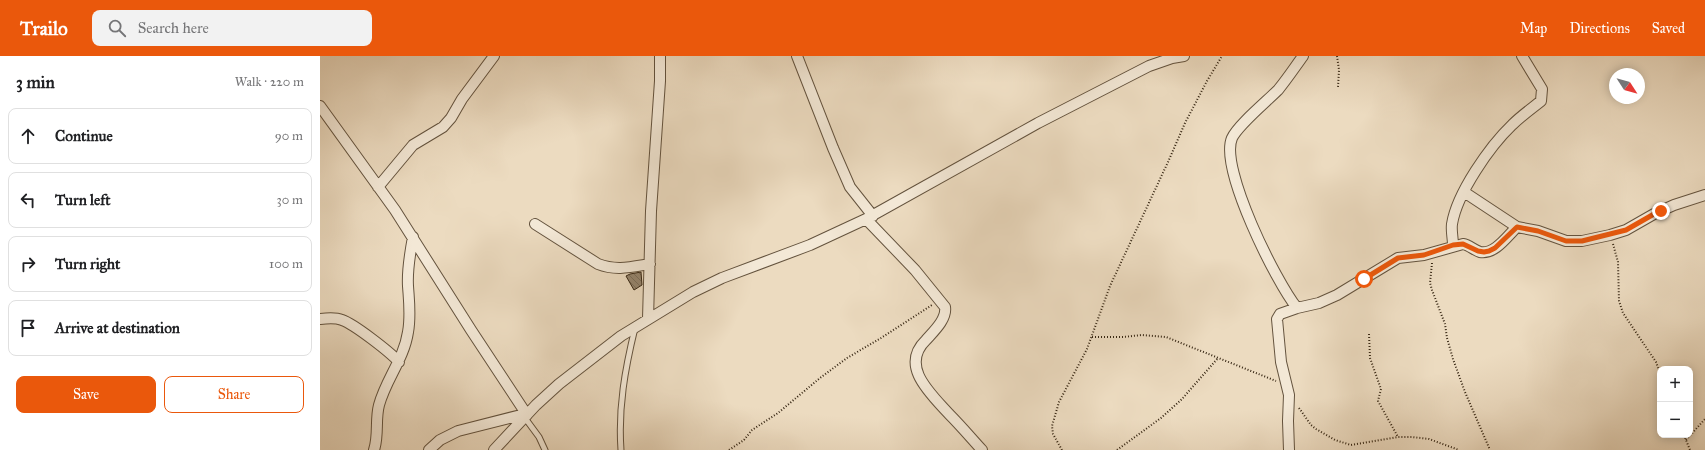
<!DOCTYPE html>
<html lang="en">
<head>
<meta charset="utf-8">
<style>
	:root { --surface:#fff; --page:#f2f2f2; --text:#202124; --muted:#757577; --line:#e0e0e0; --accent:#ea580c }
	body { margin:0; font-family:"IM FELL Great Primer",serif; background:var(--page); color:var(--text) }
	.controls { position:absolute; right:12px; bottom:12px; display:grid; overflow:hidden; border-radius:8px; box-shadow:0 2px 10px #0003 }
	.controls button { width:36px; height:36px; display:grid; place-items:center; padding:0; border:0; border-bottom:1px solid var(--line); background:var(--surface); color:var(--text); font:20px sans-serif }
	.compass { position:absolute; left:1289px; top:12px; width:36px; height:36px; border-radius:50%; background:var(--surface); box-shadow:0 2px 10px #0003; rotate:126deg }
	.stop { position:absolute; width:12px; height:12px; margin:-9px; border:3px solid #ea580c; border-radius:50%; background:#fff }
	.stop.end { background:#ea580c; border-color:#fff; box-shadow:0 1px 4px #0008 }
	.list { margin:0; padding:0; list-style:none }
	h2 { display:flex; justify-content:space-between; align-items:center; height:52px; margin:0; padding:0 16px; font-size:17px }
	h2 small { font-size:13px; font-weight:400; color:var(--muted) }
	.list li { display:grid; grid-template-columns:26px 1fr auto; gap:12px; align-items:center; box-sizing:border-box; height:56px; margin:0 8px 8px; padding:0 8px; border:1px solid var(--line); border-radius:8px }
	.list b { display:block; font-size:15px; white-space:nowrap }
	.list em { font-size:13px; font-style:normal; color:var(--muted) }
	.actions { display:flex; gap:8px; padding:12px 16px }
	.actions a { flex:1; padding:9px 0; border:1px solid var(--accent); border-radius:8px; text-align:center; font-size:14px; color:var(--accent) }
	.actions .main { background:var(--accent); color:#fff }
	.icon { flex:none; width:22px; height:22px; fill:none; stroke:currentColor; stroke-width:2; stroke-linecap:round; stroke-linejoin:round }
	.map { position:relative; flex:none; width:1385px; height:394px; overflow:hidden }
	header { display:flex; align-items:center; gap:24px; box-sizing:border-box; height:56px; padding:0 20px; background:var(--accent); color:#fff }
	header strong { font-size:19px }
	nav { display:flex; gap:22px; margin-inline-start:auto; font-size:14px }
	.search { width:280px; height:36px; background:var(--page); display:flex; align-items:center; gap:10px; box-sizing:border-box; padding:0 14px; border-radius:8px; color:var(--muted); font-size:15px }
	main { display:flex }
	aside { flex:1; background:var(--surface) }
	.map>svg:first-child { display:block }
	.building { fill:url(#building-back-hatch); stroke:#362613 }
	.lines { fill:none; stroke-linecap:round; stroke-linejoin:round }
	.service-casing { stroke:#64533e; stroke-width:7 }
	.minor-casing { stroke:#64533e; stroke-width:12 }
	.path { stroke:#362613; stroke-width:2; stroke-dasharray:1 2; stroke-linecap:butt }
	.service { stroke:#f3e8d6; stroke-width:5 }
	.minor { stroke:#f3e8d6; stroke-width:10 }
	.route { stroke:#ea580c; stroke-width:5 }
</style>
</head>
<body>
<header>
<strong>Trailo</strong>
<div class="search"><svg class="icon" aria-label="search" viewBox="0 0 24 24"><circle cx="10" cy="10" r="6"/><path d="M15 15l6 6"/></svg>Search here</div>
<nav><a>Map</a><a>Directions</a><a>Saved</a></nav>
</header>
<main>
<aside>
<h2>3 min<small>Walk · 220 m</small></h2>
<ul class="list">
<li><svg class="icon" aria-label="ahead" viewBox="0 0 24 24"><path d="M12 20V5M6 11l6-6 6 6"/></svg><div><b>Continue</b></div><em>90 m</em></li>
<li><svg class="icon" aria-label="left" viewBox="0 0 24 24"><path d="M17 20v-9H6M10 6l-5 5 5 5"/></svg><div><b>Turn left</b></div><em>30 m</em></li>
<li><svg class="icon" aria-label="right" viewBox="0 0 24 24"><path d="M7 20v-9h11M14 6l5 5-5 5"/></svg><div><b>Turn right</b></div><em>100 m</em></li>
<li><svg class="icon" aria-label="arrive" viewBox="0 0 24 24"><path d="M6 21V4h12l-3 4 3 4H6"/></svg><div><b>Arrive at destination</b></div></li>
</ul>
<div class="actions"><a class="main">Save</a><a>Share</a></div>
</aside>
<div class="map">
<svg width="1385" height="394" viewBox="0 0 1385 394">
	<defs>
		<pattern id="building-back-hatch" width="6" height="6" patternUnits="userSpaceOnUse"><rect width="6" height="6" fill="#95846d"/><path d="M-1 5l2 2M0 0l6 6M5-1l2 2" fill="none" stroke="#7a6c58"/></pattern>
	</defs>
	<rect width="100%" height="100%" fill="#ecdbc0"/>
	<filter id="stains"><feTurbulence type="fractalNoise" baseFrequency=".005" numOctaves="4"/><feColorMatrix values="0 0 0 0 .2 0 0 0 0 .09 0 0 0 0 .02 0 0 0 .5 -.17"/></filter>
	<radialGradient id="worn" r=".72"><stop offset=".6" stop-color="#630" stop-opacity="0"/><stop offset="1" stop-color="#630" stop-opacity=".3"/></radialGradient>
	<!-- building -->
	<path class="building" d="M321,216L322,229L314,234L306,220L310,218Z"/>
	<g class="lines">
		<defs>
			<path id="service" d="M205,362L219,381L225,394
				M301,394C298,352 305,313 315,272"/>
			<path id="minor" d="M477,0L513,92L530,131L553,160
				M0,50L75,154L151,274L207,359
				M58,131L93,89L123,71L131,62L142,43L174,0
				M1144,136L1197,171L1218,175L1246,185H1262L1290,179L1306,174L1334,158L1354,149L1385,139
				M546,163L595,214L625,251C627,263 614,275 606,284C579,310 611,338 629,358C641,370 651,382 662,394
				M215,168L278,208C296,215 311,211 330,208
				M1133,189C1133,182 1131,175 1132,168C1137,137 1170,90 1192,69C1201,60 1211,53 1221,45L1222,33L1202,0
				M977,252C956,226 899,112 912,82C918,69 946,46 958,34C967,23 975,11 983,0
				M0,263C7,262 15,261 22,264C34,268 70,296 79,306
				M328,263L331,155L340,25V0
				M54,394C59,379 55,364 59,349C66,323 84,303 88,276C91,260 89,245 88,230C87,214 90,197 93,181
				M109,394L120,384L138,375L205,358
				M174,394L216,349L239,328L301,280L373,236L402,222L490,189L546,163L718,67L829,10L852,2L864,0
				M969,394L968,365L969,339L961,306L957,263L960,258L977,252L999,247L1017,239L1078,202L1104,199L1143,188C1149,189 1154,194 1160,196C1175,199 1188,179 1197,171"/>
		</defs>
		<!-- service casing -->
		<use href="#service" class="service-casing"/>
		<!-- minor casing -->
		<use href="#minor" class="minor-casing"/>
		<!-- path -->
		<path class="path" d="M1017,0L1019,14L1018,31
			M1293,188L1298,206L1299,245L1303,257L1336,306L1340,317
			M1112,207L1110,227L1112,234L1125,268L1127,282L1133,303L1145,336L1170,394
			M1049,278L1050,302L1061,333L1058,345L1078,381
			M772,281H803L822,279L846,281L956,325
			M979,352L991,369L996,373L1015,384L1031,389L1078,381H1092L1109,383L1139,394
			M1364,379L1370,394
			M1366,384L1385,363
			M409,394L424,384L432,374L458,357L500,322L527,302L561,282L612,249
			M742,394L733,378L732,370L739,346L767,293L790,230L848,106L865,67L887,25L902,0
			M797,394L841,362L862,343L898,302"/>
		<!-- service -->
		<use href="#service" class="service"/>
		<!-- minor -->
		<use href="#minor" class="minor"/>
	</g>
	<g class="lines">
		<!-- route -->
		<path class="route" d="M1044,223L1078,202L1104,199L1133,189L1143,188L1158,195L1164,196L1169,195L1175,192L1197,171L1218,175L1246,185H1262L1306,174L1334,158L1341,155"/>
	</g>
	<rect width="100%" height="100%" filter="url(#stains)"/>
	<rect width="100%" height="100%" fill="url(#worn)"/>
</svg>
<div class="controls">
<button>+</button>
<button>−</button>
</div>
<svg class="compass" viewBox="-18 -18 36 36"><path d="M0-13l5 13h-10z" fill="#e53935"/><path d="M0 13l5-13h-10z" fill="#757577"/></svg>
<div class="stop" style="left:1044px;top:223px"></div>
<div class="stop end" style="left:1341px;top:155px"></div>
</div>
</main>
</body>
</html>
